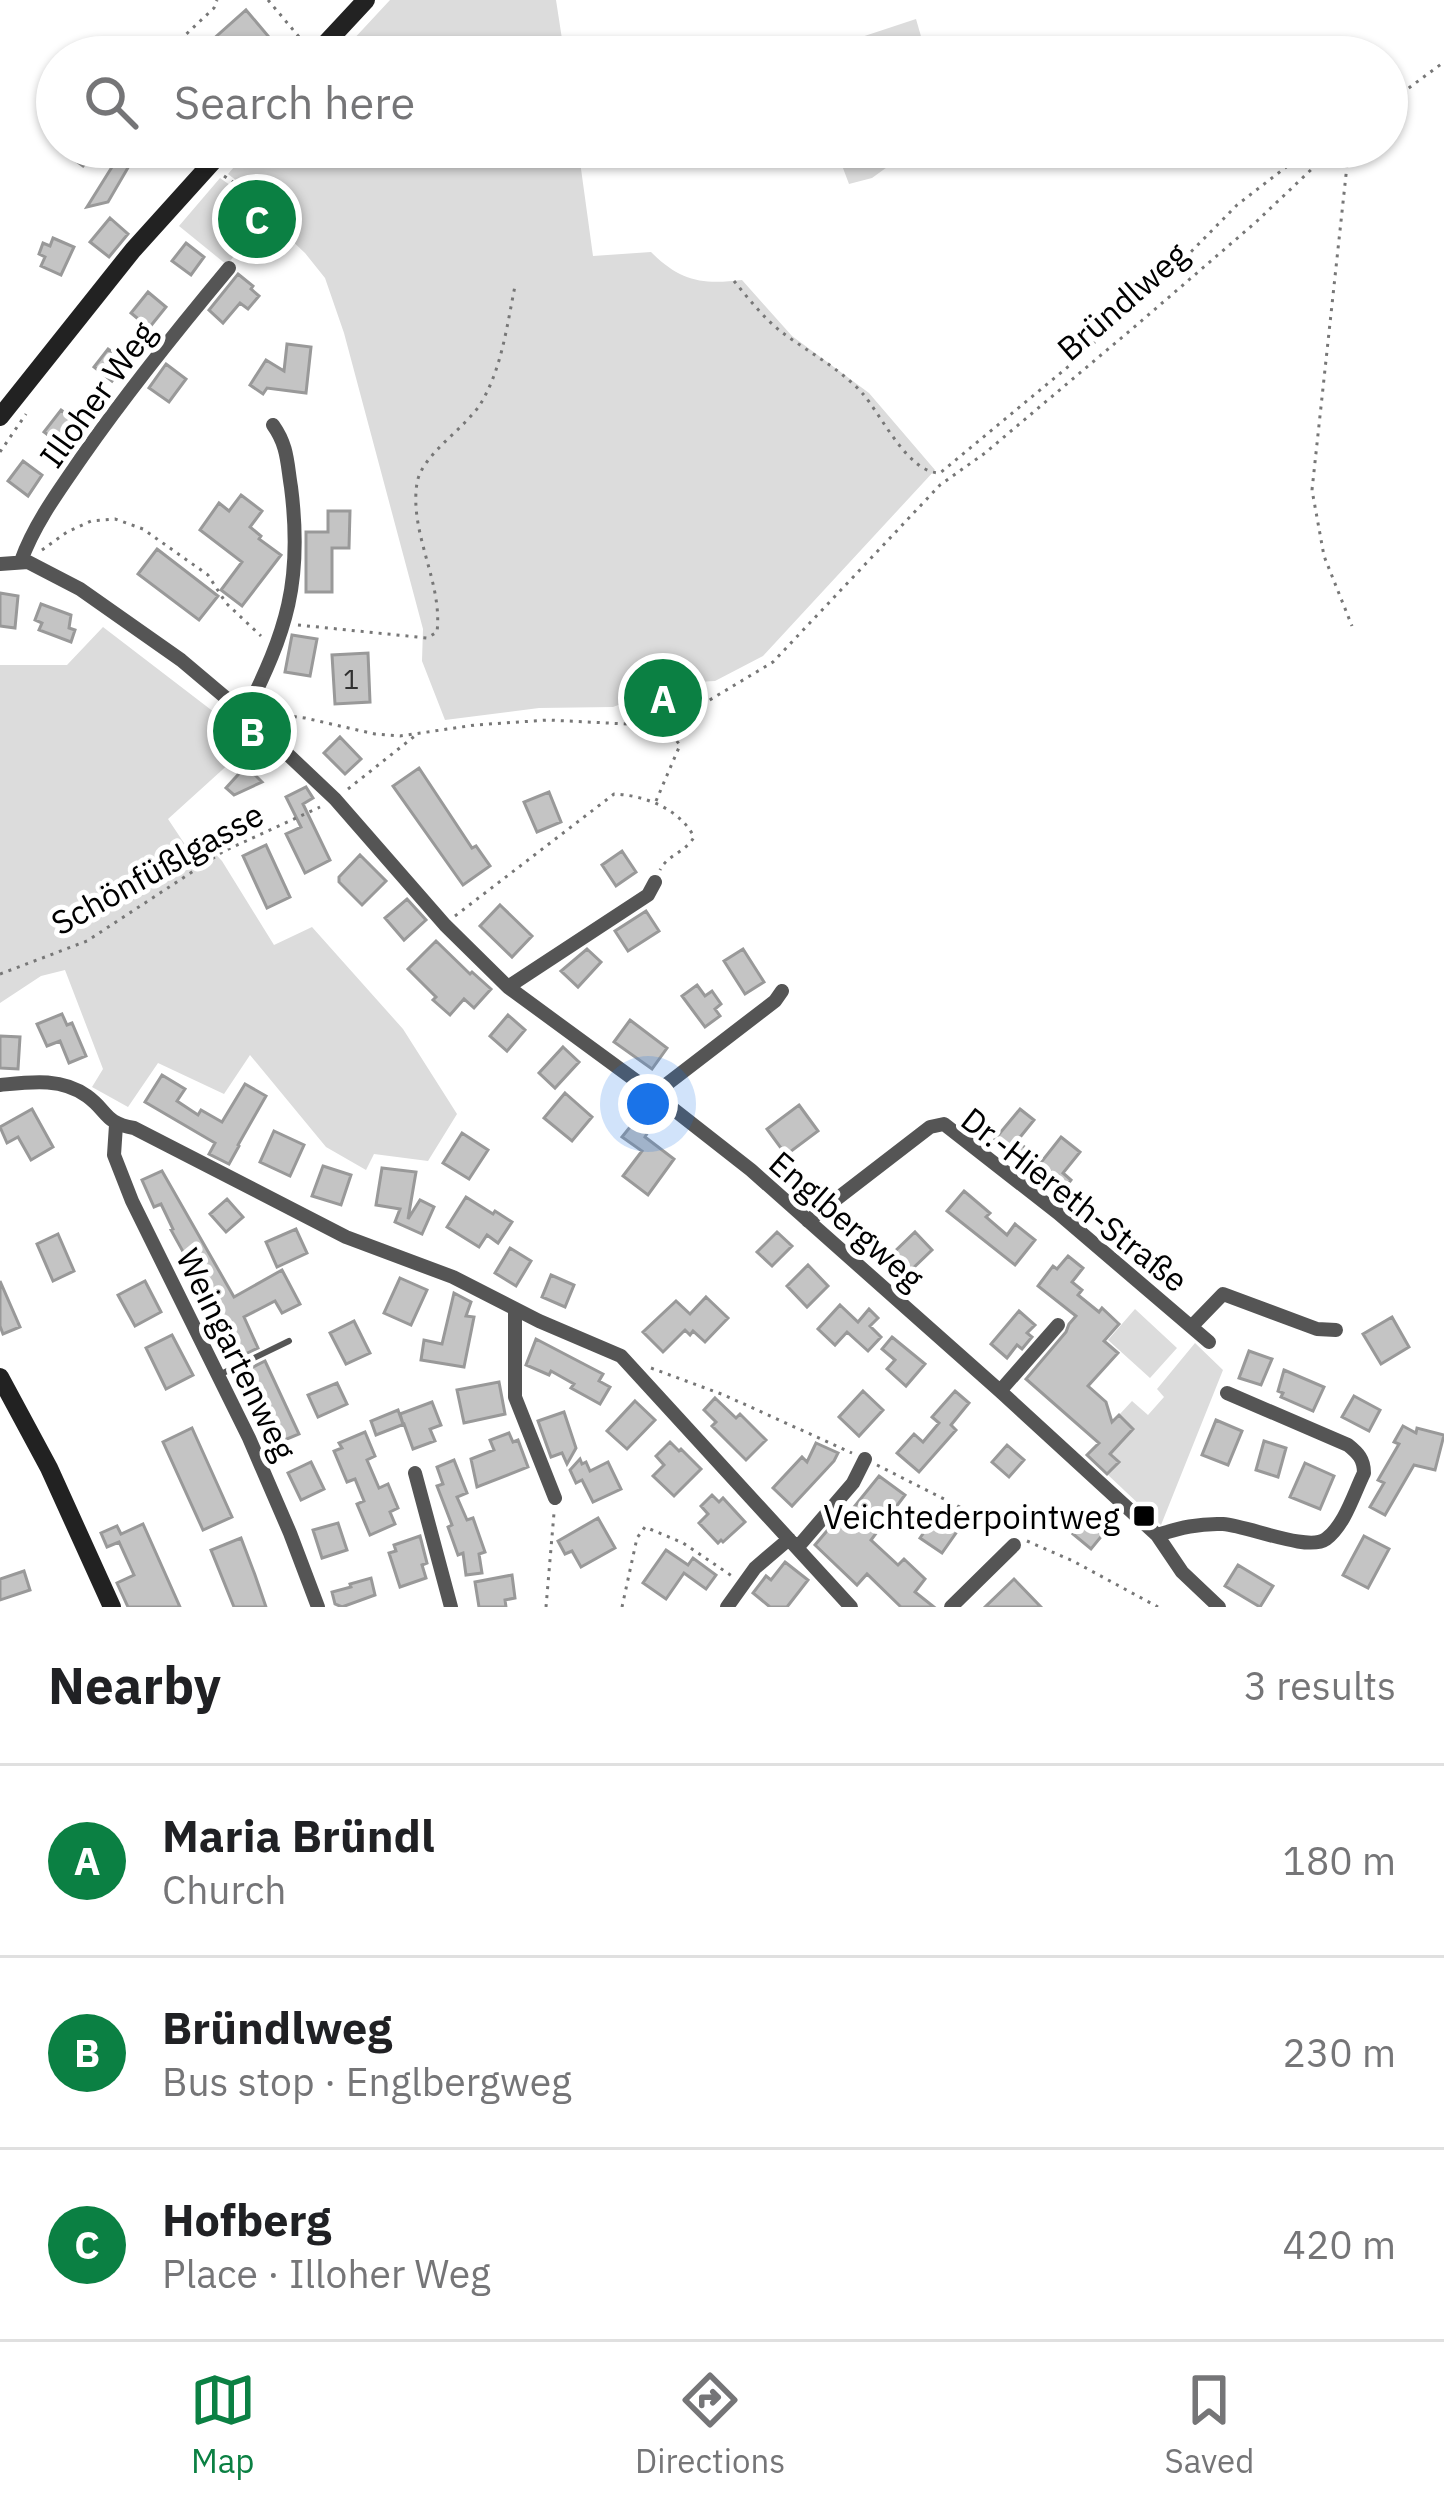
<!DOCTYPE html>
<html lang="en">
<head>
<meta charset="utf-8">
<style>
	:root { --surface:#fff; --page:#f6f6f6; --text:#202124; --muted:#757577; --line:#e0e0e0; --accent:#0b8043 }
	body { margin:0; font-family:"IBM Plex Sans",sans-serif; background:var(--page); color:var(--text) }
	.you { position:absolute; left:648px; top:1104px; width:42px; height:42px; margin:-30px; border:9px solid #fff; border-radius:50%; background:#1a73e8; box-shadow:0 0 0 18px #1a73e833 }
	.badge { display:grid; place-items:center; width:78px; height:78px; border-radius:50%; background:var(--accent); color:#fff; font-size:39px; font-weight:700 }
	.pin { position:absolute; translate:-50% -50%; border:6px solid #fff; box-shadow:0 3px 12px #0006 }
	.list { margin:0; padding:0; list-style:none }
	h2 { display:flex; justify-content:space-between; align-items:center; height:156px; margin:0; padding:0 48px; font-size:51px }
	h2 small { font-size:39px; font-weight:400; color:var(--muted) }
	.list li { display:grid; grid-template-columns:78px 1fr auto; gap:36px; align-items:center; box-sizing:border-box; height:192px; padding:0 48px; border-top:3px solid var(--line) }
	.list b { display:block; font-size:45px; white-space:nowrap }
	.list p { margin:0; font-size:39px; white-space:nowrap; color:var(--muted) }
	.list em { font-size:39px; font-style:normal; color:var(--muted) }
	.icon { flex:none; width:66px; height:66px; fill:none; stroke:currentColor; stroke-width:2; stroke-linecap:round; stroke-linejoin:round }
	.map { position:relative; flex:none; width:1444px; height:1607px; overflow:hidden }
	.search { position:absolute; background:var(--surface); box-shadow:0 3px 9px #0004; left:36px; right:36px; top:36px; height:132px; display:flex; align-items:center; gap:30px; box-sizing:border-box; padding:0 42px; border-radius:66px; color:var(--muted); font-size:45px }
	.sheet { height:732px; background:var(--surface) }
	nav { display:flex; justify-content:space-around; align-items:center; box-sizing:border-box; height:168px; border-top:3px solid var(--line); background:var(--surface); font-size:33px; color:var(--muted) }
	nav a { display:grid; justify-items:center; gap:6px }
	nav .on { color:var(--accent) }
	.map>svg:first-child { display:block }
	.green { fill:#dcdcdc }
	.building { fill:#c4c4c4; stroke:#999; stroke-width:3 }
	.lines { fill:none; stroke-linecap:round; stroke-linejoin:round }
	.path { stroke:#777; stroke-width:3; stroke-dasharray:3 6; stroke-linecap:butt }
	.lane { stroke:#555; stroke-width:6 }
	.street { stroke:#555; stroke-width:14 }
	.secondary { stroke:#222; stroke-width:18 }
	.poi-dot { fill:#000; stroke:#fff; stroke-width:4.5 }
	.labels { text-anchor:middle; dominant-baseline:central; stroke-width:10; stroke-linejoin:round; paint-order:stroke }
	.number-label { font-size:27px; fill:#313131 }
	.street-label { font-size:33px; fill:#000; stroke:#fff }
	.poi-label { font-size:33px; fill:#000; stroke:#fff; text-anchor:end }
</style>
</head>
<body>
<div class="map">
<svg width="1444" height="1607" viewBox="0 0 1444 1607">
	<rect width="100%" height="100%" fill="#fff"/>
	<!-- green -->
	<path class="green" d="M390,0H556L562,39L570,57H337Z
		M916,19L927,57H784L791,45L807,55Z
		M251,147H578L593,256L651,252C680,281 702,285 742,280L792,336L869,393L935,470L763,656L715,681L677,683L613,707L539,708L445,720L422,661L423,629L344,333L325,278L305,253L272,222V208L228,174Z
		M835,147H895L901,157L872,178L849,184Z
		M220,178L265,210L263,219L227,265L179,226Z
		M103,627L253,742L168,819L184,843L206,844L222,861L274,945L312,927L403,1029L457,1114L428,1161L374,1154L366,1170L326,1147L250,1055L224,1094L158,1063L128,1107L92,1087L103,1069L65,970L41,976L0,1003V665H67Z
		M1135,1309L1177,1348L1150,1378L1108,1340Z
		M1195,1343L1223,1370L1161,1525L1107,1474L1118,1462L1110,1454L1133,1429L1119,1415L1132,1401L1148,1415L1164,1397L1157,1389Z"/>
	<!-- building -->
	<path class="building" d="M246,10L274,43L258,57H198L212,45L210,42Z
		M74,147H140L108,202L87,207L112,167L93,153L83,166L68,155Z
		M110,218L128,234L109,257L90,242Z
		M53,238L74,247L61,275L41,266L45,257L39,254L43,243L50,246Z
		M186,243L204,257L191,275L172,261Z
		M238,274L253,286L251,289L259,296L248,309L240,303L223,323L209,310Z
		M148,292L166,307L149,328L131,313Z
		M287,344L311,347L306,393L267,388L263,394L250,385L266,360L284,371Z
		M108,349L126,362L112,381L94,367Z
		M166,364L186,379L169,402L149,388Z
		M61,410L80,424L64,447L44,432Z
		M23,461L42,475L28,496L8,481Z
		M241,495L262,511L250,527L261,536L259,539L281,555L242,606L221,590L242,562L200,530L219,503L229,511Z
		M328,511H350L349,548H332V592H306V532H328Z
		M157,549L218,596L199,620L138,574Z
		M0,593L18,596L15,628L0,626Z
		M41,604L71,615L69,628L75,630L71,642L39,630L42,623L35,620Z
		M292,635L317,639L310,676L285,672Z
		M368,653L370,702L335,704L332,655Z
		M677,683L686,687L688,694L684,699L647,714L641,698Z
		M340,737L361,759L345,774L324,753Z
		M246,766L262,782L234,795L226,788Z
		M419,768L472,848L476,846L490,866L463,885L393,786Z
		M306,787L313,798L303,804L330,860L305,873L286,834L301,827L286,797Z
		M549,792L561,822L537,832L524,802Z
		M266,845L290,897L267,908L243,856Z
		M622,851L636,872L616,886L602,865Z
		M360,855L386,881L362,905L339,882V877Z
		M407,899L426,920L404,940L385,918Z
		M500,905L532,936L512,957L480,926Z
		M646,911L659,931L628,951L615,931Z
		M436,941L470,974L472,972L491,989L474,1008L464,999L450,1015L433,1000L436,997L408,969Z
		M587,949L601,962L578,987L561,971Z
		M743,949L764,982L745,994L724,961Z
		M697,985L705,996L712,991L721,1004L715,1009L720,1016L705,1027L682,996Z
		M62,1014L67,1025L72,1023L86,1056L69,1063L60,1041L47,1046L37,1024Z
		M508,1015L525,1030L507,1051L490,1036Z
		M630,1020L667,1048L652,1069L614,1042Z
		M0,1036L20,1037L18,1069L0,1068Z
		M563,1047L579,1062L555,1088L539,1073Z
		M162,1075L185,1089L177,1101L198,1115L201,1110L222,1122L245,1084L266,1096L238,1145L239,1146L229,1164L209,1154L215,1143L145,1102Z
		M565,1093L592,1117L572,1141L544,1118Z
		M799,1105L818,1131L786,1155L767,1129Z
		M32,1109L53,1147L31,1160L18,1137L7,1143L0,1127Z
		M1020,1109L1034,1120L1017,1141L1028,1150L1020,1160L995,1139Z
		M634,1122L648,1132L645,1137L674,1159L648,1195L623,1176L642,1151L622,1137Z
		M274,1131L304,1145L290,1176L260,1162Z
		M462,1133L488,1150L469,1179L443,1163Z
		M1061,1137L1080,1152L1063,1173L1071,1180L1062,1192L1035,1170Z
		M323,1166L351,1175L341,1205L312,1196Z
		M382,1168L416,1172L408,1219L420,1200L434,1207L422,1234L395,1222L400,1209L376,1205Z
		M162,1171L234,1297L282,1270L300,1304L282,1313L275,1301L244,1317L258,1348L241,1356L232,1340L228,1342L216,1315L220,1313L210,1291L206,1293L171,1230L173,1229L161,1204L154,1207L142,1180Z
		M964,1191L990,1213L986,1217L1007,1235L1015,1224L1035,1240L1015,1265L947,1211Z
		M466,1197L493,1214L495,1211L512,1222L498,1243L487,1235L479,1247L447,1227Z
		M227,1199L243,1217L226,1232L210,1214Z
		M296,1229L307,1253L277,1267L266,1242Z
		M777,1232L792,1246L772,1266L757,1252Z
		M915,1232L932,1250L907,1274L890,1256Z
		M58,1234L74,1271L53,1281L37,1244Z
		M510,1248L531,1261L516,1286L495,1273Z
		M1068,1256L1083,1268L1072,1282L1082,1290L1078,1295L1099,1312L1102,1308L1119,1324L1104,1341L1118,1353L1088,1386L1106,1402L1112,1422L1119,1415L1133,1429L1110,1454L1119,1462L1107,1474L1087,1455L1099,1443L1026,1379L1066,1332L1069,1324L1076,1316L1038,1286L1053,1266L1057,1269Z
		M808,1265L828,1286L807,1307L787,1286Z
		M551,1275L574,1285L565,1307L542,1297Z
		M400,1278L427,1290L411,1325L384,1313Z
		M0,1281L20,1327L3,1334L0,1326Z
		M145,1281L161,1312L135,1326L118,1295Z
		M454,1293L471,1302L466,1316L474,1317L464,1367L421,1360L424,1340L442,1344Z
		M706,1297L728,1318L705,1342L693,1331L690,1335L685,1330L663,1352L643,1332L676,1301L690,1314Z
		M840,1305L858,1322L869,1309L878,1318L870,1326L881,1337L868,1351L847,1332L835,1345L818,1329Z
		M1019,1311L1035,1325L1027,1333L1032,1337L1022,1349L1017,1345L1007,1358L991,1344Z
		M1392,1317L1409,1347L1381,1364L1363,1334Z
		M354,1321L370,1353L346,1364L330,1333Z
		M172,1335L193,1375L166,1389L146,1348Z
		M892,1337L925,1364L906,1386L887,1369L895,1360L882,1349Z
		M536,1339L603,1374L599,1381L610,1387L600,1404L571,1388L574,1384L551,1371L549,1375L526,1365Z
		M1249,1351L1272,1359L1261,1385L1239,1378Z
		M265,1361L299,1434L275,1444L245,1377L250,1375L247,1370Z
		M1284,1370L1324,1387L1313,1411L1281,1397L1283,1393L1278,1391Z
		M499,1382L505,1414L464,1423L457,1390Z
		M337,1383L347,1404L318,1417L308,1395Z
		M863,1391L883,1410L859,1436L839,1417Z
		M955,1391L969,1403L951,1425L956,1430L919,1472L897,1453L914,1434L923,1442L939,1423L932,1417Z
		M1354,1396L1380,1410L1369,1431L1342,1417Z
		M715,1398L736,1418L740,1414L766,1440L746,1460L712,1426L716,1422L704,1410Z
		M635,1401L655,1420L627,1449L607,1431Z
		M432,1402L441,1425L430,1429L435,1441L413,1449L404,1424L376,1435L371,1421L398,1410L403,1424L400,1414Z
		M564,1412L576,1448L567,1464L562,1453L551,1457L538,1421Z
		M1216,1420L1242,1431L1228,1465L1202,1455Z
		M1403,1426L1416,1433L1417,1428L1444,1435L1435,1470L1414,1465L1385,1515L1370,1507L1384,1483L1378,1480L1399,1444L1394,1442Z
		M192,1428L232,1517L203,1530L163,1442Z
		M365,1432L375,1456L367,1460L379,1488L388,1484L398,1508L390,1512L395,1524L370,1535L357,1504L364,1501L355,1479L347,1482L334,1451L342,1448L339,1443Z
		M509,1433L513,1442L518,1440L528,1467L477,1487L471,1459L494,1450L490,1440Z
		M1264,1441L1286,1448L1278,1477L1256,1470Z
		M670,1442L679,1451L681,1449L701,1469L674,1496L653,1476L664,1465L656,1456Z
		M816,1443L838,1453L834,1461L792,1506L773,1488L802,1457L807,1462Z
		M1007,1445L1024,1460L1009,1477L992,1462Z
		M580,1459L582,1464L586,1462L590,1471L608,1462L621,1489L593,1502L582,1480L576,1483L570,1470Z
		M454,1460L467,1493L457,1497L467,1520L473,1518L485,1552L479,1554L482,1573L466,1575L463,1553L458,1555L448,1527L452,1525L437,1486L443,1484L437,1467Z
		M311,1462L324,1489L301,1500L288,1473Z
		M1305,1463L1334,1476L1320,1509L1290,1497Z
		M879,1476L905,1495L871,1540L898,1565L904,1559L925,1579L915,1592L934,1607H901L867,1574L857,1585L815,1545L842,1513L846,1517Z
		M712,1495L719,1502L723,1498L745,1522L723,1542L721,1540L718,1543L699,1523L708,1514L701,1506Z
		M941,1508L963,1523L942,1553L920,1538Z
		M1091,1512L1109,1527L1091,1549L1073,1534Z
		M598,1518L615,1548L581,1567L572,1551L565,1554L558,1541Z
		M338,1523L347,1550L322,1558L313,1530Z
		M143,1524L180,1607H128L117,1583L134,1575L119,1542L107,1547L101,1533L117,1526L121,1534Z
		M420,1536L427,1563L422,1565L426,1578L400,1587L389,1553L396,1551L394,1545Z
		M1364,1536L1389,1549L1368,1588L1343,1575Z
		M241,1538L255,1575L266,1607H234L211,1550Z
		M666,1550L688,1565L693,1558L716,1575L706,1589L684,1573L666,1599L643,1583Z
		M785,1562L808,1580L787,1607H770L753,1593L766,1576L771,1580Z
		M1238,1565L1273,1586L1260,1607L1225,1586Z
		M24,1571L30,1590L0,1600V1579Z
		M512,1575L515,1598L505,1600L506,1607H479L475,1582Z
		M371,1578L375,1595L342,1607L335,1604L332,1592L351,1587L350,1584Z
		M1014,1579L1041,1607H985Z"/>
	<g class="lines">
		<!-- path -->
		<path class="path" d="M268,0L305,44
			M180,40L214,8L217,0
			M1387,104L1444,62
			M1349,147L1312,490L1324,556L1352,626
			M224,176C274,211 281,205 240,255
			M734,281C748,298 762,316 779,330C806,351 840,368 863,394C882,416 908,473 940,473L1069,366L1178,265L1237,205L1312,147
			M0,452L26,414
			M42,550L67,532L91,521L115,519L143,529L208,575L226,603L261,636
			M298,625L427,638L437,632C443,582 409,534 417,483C422,454 466,428 481,403C502,368 507,325 515,286
			M267,713L305,718L375,734L400,736L475,725L548,720L627,724L698,707L773,662L940,485L985,453L1139,323L1256,222L1335,147
			M348,789L416,735
			M656,801L680,745L660,721
			M455,916L614,794C644,795 680,809 694,837C686,852 667,855 660,870
			M0,974L87,941L224,851L320,807
			M651,1368L724,1395L852,1453
			M877,1465L1007,1531
			M1027,1541L1073,1561L1158,1607
			M546,1607L554,1513
			M622,1607L637,1538L645,1527L683,1543L732,1576"/>
		<!-- lane -->
		<path class="lane" d="M219,1375L289,1341"/>
		<!-- street -->
		<path class="street" d="M21,561C34,524 60,489 82,457C128,391 178,329 229,268
			M0,564L28,562L80,589L181,660L245,714L335,799L445,925L508,987L654,1094L751,1170L1000,1391L1157,1535L1182,1572L1219,1607
			M245,714C287,631 303,581 291,487C287,463 288,446 273,425
			M508,987L648,895L655,882
			M0,1085C29,1082 61,1077 87,1096C108,1111 104,1123 134,1128L346,1237L453,1277L539,1321L621,1356L851,1607
			M654,1094L775,1001L782,991
			M116,1125L114,1155L132,1201L249,1438L290,1533L318,1607
			M808,1221L930,1127L944,1124L1058,1213L1209,1342
			M515,1309V1397L555,1498
			M1192,1326L1223,1294L1317,1329L1336,1330
			M1000,1391L1058,1325
			M415,1473L451,1607
			M1157,1535C1180,1528 1199,1523 1223,1524C1249,1526 1308,1552 1326,1539C1345,1525 1354,1493 1364,1473C1364,1459 1358,1453 1348,1445L1227,1393
			M797,1548L853,1483L865,1459
			M727,1607L755,1568L789,1539
			M951,1607L1014,1545"/>
		<!-- secondary -->
		<path class="secondary" d="M313,57L366,0
			M0,417L133,250L226,147
			M0,1377L49,1468L112,1607"/>
	</g>
	<!-- markers -->
	<rect class="poi-dot" x="1132" y="1504" width="24" height="24" rx="6"/>
	<g class="labels">
		<!-- number labels -->
		<g class="number-label">
			<text x="351" y="678">1</text>
		</g>
		<!-- street labels -->
		<g class="street-label">
			<text transform="translate(1122 301) rotate(-41)">Bründlweg</text>
			<text transform="translate(97 394) rotate(-54)">Illoher Weg</text>
			<text transform="translate(157 868) rotate(-29)">Schönfüßlgasse</text>
			<text transform="translate(1075 1199) rotate(38)">Dr.-Hiereth-Straße</text>
			<text transform="translate(847 1220) rotate(41)">Englbergweg</text>
			<text transform="translate(237 1354) rotate(64)">Weingartenweg</text>
		</g>
		<!-- poi labels -->
		<g class="poi-label">
			<text x="1120" y="1516">Veichtederpointweg</text>
		</g>
	</g>
</svg>
<div class="you"></div>
<div class="pin badge" style="left:663px;top:698px">A</div>
<div class="pin badge" style="left:252px;top:731px">B</div>
<div class="pin badge" style="left:257px;top:219px">C</div>
<div class="search"><svg class="icon" aria-label="search" viewBox="0 0 24 24"><circle cx="10" cy="10" r="6"/><path d="M15 15l6 6"/></svg>Search here</div>
</div>
<section class="sheet">
<h2>Nearby<small>3 results</small></h2>
<ul class="list">
<li><span class="badge">A</span><div><b>Maria Bründl</b><p>Church</p></div><em>180 m</em></li>
<li><span class="badge">B</span><div><b>Bründlweg</b><p>Bus stop · Englbergweg</p></div><em>230 m</em></li>
<li><span class="badge">C</span><div><b>Hofberg</b><p>Place · Illoher Weg</p></div><em>420 m</em></li>
</ul>
</section>
<nav>
<a class="on"><svg class="icon" aria-label="map" viewBox="0 0 24 24"><path d="M3 6l6-2 6 2 6-2v14l-6 2-6-2-6 2zM9 4v14M15 6v14"/></svg>Map</a>
<a><svg class="icon" aria-label="directions" viewBox="0 0 24 24"><path d="M12 3l9 9-9 9-9-9zM9 14v-3h6M13 9l2 2-2 2"/></svg>Directions</a>
<a><svg class="icon" aria-label="saved" viewBox="0 0 24 24"><path d="M7 4h10v16l-5-4-5 4z"/></svg>Saved</a>
</nav>
</body>
</html>
